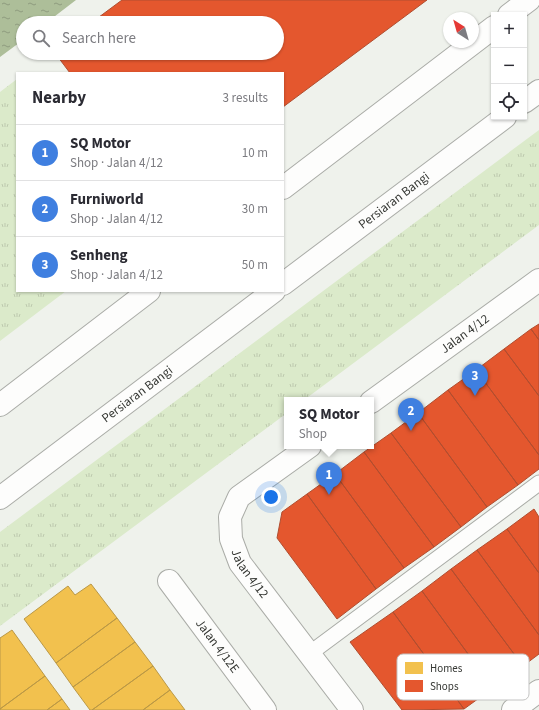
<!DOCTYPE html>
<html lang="en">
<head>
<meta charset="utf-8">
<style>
	:root { --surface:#fff; --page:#f2f2f3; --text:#2b2b33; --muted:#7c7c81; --line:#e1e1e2; --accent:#b45309 }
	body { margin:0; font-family:"Source Sans 3",sans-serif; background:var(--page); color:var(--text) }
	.controls { position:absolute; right:12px; top:12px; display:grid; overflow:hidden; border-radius:0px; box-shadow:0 1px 3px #0004 }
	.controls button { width:36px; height:36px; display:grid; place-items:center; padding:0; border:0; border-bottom:1px solid var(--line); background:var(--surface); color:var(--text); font:20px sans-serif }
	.compass { position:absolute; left:443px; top:12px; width:36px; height:36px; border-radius:50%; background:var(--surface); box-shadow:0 1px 3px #0004; rotate:323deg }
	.you { position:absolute; left:271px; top:497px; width:14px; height:14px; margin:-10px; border:3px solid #fff; border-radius:50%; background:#1a73e8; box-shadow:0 0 0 6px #1a73e833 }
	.badge { display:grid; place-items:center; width:26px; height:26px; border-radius:50%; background:var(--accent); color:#fff; font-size:13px; font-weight:700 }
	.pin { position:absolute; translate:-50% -33px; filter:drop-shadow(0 1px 2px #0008) }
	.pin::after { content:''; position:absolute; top:21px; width:14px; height:12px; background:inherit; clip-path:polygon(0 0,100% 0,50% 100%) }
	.popup { position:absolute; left:284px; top:397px; width:90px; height:52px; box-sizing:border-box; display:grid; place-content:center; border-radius:0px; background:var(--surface); filter:drop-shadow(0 1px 3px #0005); font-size:13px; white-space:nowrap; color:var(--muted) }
	.popup b { font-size:15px; color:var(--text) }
	.popup::after { content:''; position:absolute; left:50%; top:100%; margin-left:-8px; border:8px solid transparent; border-top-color:var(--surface) }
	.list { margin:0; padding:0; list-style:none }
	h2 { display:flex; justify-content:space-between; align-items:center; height:52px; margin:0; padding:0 16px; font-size:17px }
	h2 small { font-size:13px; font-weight:400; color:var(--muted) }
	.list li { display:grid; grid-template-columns:26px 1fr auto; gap:12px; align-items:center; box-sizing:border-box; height:56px; padding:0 16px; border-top:1px solid var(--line) }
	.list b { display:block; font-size:15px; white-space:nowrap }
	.list p { margin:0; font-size:13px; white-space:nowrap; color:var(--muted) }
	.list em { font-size:13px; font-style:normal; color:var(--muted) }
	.icon { flex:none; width:22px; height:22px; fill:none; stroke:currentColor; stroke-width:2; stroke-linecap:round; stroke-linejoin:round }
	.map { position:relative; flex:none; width:539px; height:710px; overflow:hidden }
	.search { position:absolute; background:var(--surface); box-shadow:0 1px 3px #0004; left:16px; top:16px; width:268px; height:44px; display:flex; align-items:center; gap:10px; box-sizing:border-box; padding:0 14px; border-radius:22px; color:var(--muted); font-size:15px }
	.panel { position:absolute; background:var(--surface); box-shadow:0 1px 3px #0004; left:16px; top:72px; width:268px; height:220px; border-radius:0px }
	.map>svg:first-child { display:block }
	.grass { fill:url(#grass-tufts) }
	.water { fill:url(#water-ripples) }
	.homes { fill:#f2c14e; stroke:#ba9846 }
	.shops { fill:#e4572e; stroke:#b04e30 }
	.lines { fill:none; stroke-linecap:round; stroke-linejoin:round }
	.lane-casing { stroke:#aaaca7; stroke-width:17 }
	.street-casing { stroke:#aaaca7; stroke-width:24 }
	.secondary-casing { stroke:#aaaca7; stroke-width:24 }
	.lane { stroke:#fdfdfc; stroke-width:15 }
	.street { stroke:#fdfdfc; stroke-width:22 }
	.secondary { stroke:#fdfdfc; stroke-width:22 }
	.labels { text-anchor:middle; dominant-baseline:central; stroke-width:4; stroke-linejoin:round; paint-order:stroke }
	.street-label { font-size:13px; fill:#363834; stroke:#fff }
	.key { fill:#fff; stroke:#c3c3c2; stroke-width:1 }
	.key-label { font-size:11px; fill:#363834 }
</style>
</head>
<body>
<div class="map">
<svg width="539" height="710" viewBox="0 0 539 710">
	<defs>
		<pattern id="grass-tufts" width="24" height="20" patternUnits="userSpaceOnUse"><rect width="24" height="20" fill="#dbeaca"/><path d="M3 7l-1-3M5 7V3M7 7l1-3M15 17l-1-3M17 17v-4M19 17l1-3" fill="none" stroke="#bdc9ae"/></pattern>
		<pattern id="water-ripples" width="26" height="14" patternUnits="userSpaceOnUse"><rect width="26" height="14" fill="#adbe99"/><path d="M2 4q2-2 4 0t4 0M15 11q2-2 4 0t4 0" fill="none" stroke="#8e9b7e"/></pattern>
	</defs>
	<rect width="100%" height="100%" fill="#eff2ec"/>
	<!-- grass -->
	<path class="grass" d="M17,79V291H66L0,341V92Z
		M539,130V225L304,400H287V413L0,626V532Z"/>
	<!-- water -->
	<path class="water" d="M0,0H76L46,23H23V40L0,57Z"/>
	<!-- homes -->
	<path class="homes" d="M91,584L117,618L56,663L24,619L68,586L75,595Z
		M117,618L135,642L73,687L56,663Z
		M12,630L45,676L0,709V638Z
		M135,642L153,666L92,710H90L73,687Z
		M153,666L170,690L143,710H92Z
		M45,676L62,699L47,710H0V709Z
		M170,690L185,710H143Z
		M62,699L70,710H47Z"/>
	<!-- shops -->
	<path class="shops" d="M122,0H427L283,107V73H70L55,53H277V23H91Z
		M539,324V340L531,329Z
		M531,329L539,340V396L504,349Z
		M504,349L539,396V455L476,370Z
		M476,370L539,455V469L518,485L448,390Z
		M448,390L518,485L487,507L418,413Z
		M418,413L487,507L461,527L391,433Z
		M391,433L461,527L434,547L364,452Z
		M364,452L434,547L404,568L335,474Z
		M335,474L404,568L376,589L307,494Z
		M307,494L376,589L337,619L277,538L282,512Z
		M534,509L539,517V573L507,529Z
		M507,529L539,573V635L477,550Z
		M477,550L539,635V654L523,666L451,569Z
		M451,569L523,666L493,688L422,591Z
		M422,591L493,688L464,709L393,612Z
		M393,612L464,709L402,710L350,642Z"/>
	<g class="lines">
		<defs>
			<path id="lane" d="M309,654L539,483"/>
			<g id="street">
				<path id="s1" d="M371,402L539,280"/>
				<path id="s2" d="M310,446L239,497L230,517L231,539L240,563L352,710"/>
				<path id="s3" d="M169,581L265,710"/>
				<path d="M513,710L539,691"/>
			</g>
			<g id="secondary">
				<path d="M509,15L529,0"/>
				<path d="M524,102L539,91"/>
				<path d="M283,188L494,27"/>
				<path id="s4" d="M283,284L505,117"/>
				<path d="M0,405L149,291"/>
				<path id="s5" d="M0,498L274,291"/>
			</g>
		</defs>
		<!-- lane casing -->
		<use href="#lane" class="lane-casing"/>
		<!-- street casing -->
		<use href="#street" class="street-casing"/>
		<!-- secondary casing -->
		<use href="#secondary" class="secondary-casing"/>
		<!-- lane -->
		<use href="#lane" class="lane"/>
		<!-- street -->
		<use href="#street" class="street"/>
		<!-- secondary -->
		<use href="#secondary" class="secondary"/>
	</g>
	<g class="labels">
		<!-- street labels -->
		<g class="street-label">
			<text stroke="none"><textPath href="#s4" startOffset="139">Persiaran Bangi</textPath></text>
			<text stroke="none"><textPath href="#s1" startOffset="116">Jalan 4/12</textPath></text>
			<text stroke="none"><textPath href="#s5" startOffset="172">Persiaran Bangi</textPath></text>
			<text stroke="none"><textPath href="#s2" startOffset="171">Jalan 4/12</textPath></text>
			<text stroke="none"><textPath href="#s3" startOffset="81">Jalan 4/12E</textPath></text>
		</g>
	</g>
	<!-- legend -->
	<rect x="397" y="654" width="132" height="46" rx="6" class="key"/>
	<rect x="405" y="662" width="18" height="12" fill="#f2c14e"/>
	<rect x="405" y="680" width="18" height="12" fill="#e4572e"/>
	<g class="key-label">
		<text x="430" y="672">Homes</text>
		<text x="430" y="690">Shops</text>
	</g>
</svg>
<div class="controls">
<button>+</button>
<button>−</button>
<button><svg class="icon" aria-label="locate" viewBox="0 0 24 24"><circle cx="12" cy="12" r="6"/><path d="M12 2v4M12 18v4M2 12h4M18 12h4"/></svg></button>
</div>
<svg class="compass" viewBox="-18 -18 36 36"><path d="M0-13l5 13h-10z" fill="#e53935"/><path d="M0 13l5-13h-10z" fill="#7c7c81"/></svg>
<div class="you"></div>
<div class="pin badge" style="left:329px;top:495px;background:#3f7fe0">1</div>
<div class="popup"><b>SQ Motor</b>Shop</div>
<div class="pin badge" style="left:411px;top:431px;background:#3f7fe0">2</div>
<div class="pin badge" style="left:475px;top:396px;background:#3f7fe0">3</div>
<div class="search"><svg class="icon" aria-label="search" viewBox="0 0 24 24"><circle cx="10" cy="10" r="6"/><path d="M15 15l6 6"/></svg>Search here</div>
<section class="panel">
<h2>Nearby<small>3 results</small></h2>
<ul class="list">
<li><span class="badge" style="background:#3f7fe0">1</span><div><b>SQ Motor</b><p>Shop · Jalan 4/12</p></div><em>10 m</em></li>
<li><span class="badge" style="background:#3f7fe0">2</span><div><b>Furniworld</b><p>Shop · Jalan 4/12</p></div><em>30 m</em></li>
<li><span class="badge" style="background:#3f7fe0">3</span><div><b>Senheng</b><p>Shop · Jalan 4/12</p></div><em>50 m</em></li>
</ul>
</section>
</div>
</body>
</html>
